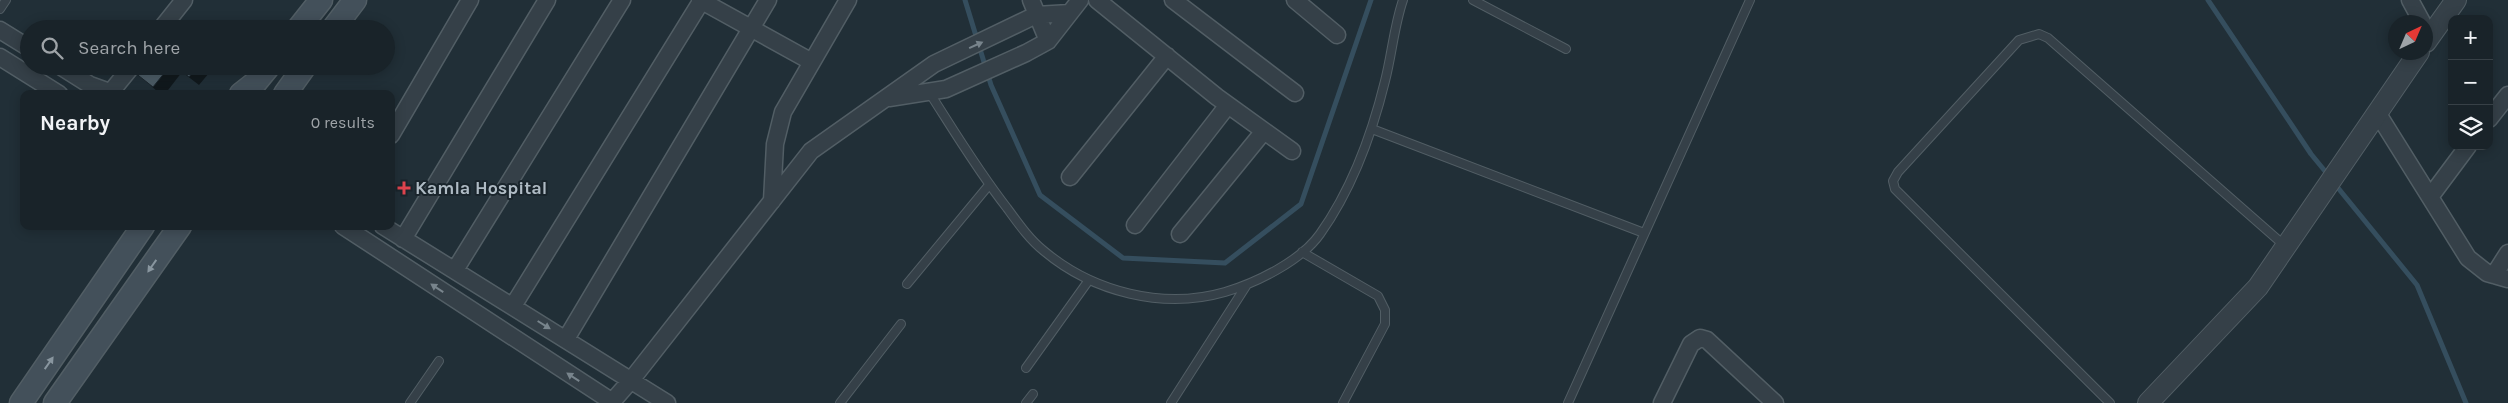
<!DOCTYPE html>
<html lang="en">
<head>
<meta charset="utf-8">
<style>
	:root { --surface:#192329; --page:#222b31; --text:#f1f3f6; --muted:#9fa4a8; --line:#374046 }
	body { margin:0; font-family:Karla,sans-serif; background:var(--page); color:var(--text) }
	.controls { position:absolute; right:15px; top:15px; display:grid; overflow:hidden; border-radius:10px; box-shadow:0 2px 12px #0003 }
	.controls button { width:45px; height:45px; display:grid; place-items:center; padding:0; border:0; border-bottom:1px solid var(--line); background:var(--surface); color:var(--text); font:25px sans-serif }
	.compass { position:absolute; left:2388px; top:15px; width:45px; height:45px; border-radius:50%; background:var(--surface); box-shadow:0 2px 12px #0003; rotate:44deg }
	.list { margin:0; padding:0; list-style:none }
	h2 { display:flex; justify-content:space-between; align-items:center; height:65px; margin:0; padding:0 20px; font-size:21px }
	h2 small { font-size:16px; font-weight:400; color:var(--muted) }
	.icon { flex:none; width:28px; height:28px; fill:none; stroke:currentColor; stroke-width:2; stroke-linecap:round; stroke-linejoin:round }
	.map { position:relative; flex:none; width:2508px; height:403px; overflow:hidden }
	.search { position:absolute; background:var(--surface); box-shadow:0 2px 12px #0003; left:20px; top:20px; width:375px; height:55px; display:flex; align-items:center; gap:12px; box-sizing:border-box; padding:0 18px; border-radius:28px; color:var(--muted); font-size:19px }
	.panel { position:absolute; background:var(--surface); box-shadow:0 2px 12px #0003; left:20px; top:90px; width:375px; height:140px; border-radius:10px }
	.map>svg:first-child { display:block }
	.shadow { fill:#0007 }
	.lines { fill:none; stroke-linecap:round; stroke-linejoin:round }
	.stream { stroke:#354e5e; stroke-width:5 }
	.building { fill:#4c5c66; stroke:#1c272e }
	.service-casing { stroke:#525e65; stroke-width:10 }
	.minor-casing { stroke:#525e65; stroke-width:19 }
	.tertiary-casing { stroke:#525e65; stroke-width:22 }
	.secondary-casing { stroke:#525e65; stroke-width:25 }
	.service { stroke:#354048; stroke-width:8 }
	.minor { stroke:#354048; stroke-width:16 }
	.tertiary { stroke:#354048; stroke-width:20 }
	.secondary { stroke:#43505a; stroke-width:22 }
	.oneway { fill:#78848c }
	.oneway2 { fill:#89969f }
	.health-dot { fill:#e0444e; stroke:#1a252c; stroke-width:2 }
	.labels { text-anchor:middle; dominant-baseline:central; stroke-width:4; stroke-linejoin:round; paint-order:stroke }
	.poi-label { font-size:18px; font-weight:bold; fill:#afbbc4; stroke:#1a252c; text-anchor:start }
</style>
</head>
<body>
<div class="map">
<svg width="2508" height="403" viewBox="0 0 2508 403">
	<rect width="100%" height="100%" fill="#212f37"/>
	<!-- shadow -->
	<path class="shadow" d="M139,66H203L209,73L199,85L182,72L165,94H160L135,71Z"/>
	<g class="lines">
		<!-- stream -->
		<path class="stream" d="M965,0L991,85L1040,195L1123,258L1225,263L1301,204L1371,0
			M2208,0L2311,154L2329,176
			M2334,183L2417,285L2466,403"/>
	</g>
	<!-- building -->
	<path class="building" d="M138,66H170L153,87L134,72Z
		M176,66H198L189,77Z"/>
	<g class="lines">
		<defs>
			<path id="service" d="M1473,0L1566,49
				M0,9L6,0
				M929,92C954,131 978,171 1007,208C1018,223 1029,239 1044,251C1093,292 1163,310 1225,292C1256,283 1301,261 1320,234C1352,189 1372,134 1385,81C1392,54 1394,26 1403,0
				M1372,129L1644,233
				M1302,252L1378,296L1385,310V324L1343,403
				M907,284L989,185
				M1026,368L1089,280
				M410,403L439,361
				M840,403L901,324
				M1026,403L1033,394
				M1171,403L1246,286
				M1568,403L1750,0
				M2110,403L1895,189L1893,181L1898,172L2019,40L2039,34L2048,38L2285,246"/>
			<path id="minor" d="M700,0L812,62
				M1031,0L1048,41
				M1097,0L1217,97L1292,151
				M1173,0L1295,93
				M1295,0L1337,35
				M2410,0L2422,22
				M161,29L184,0
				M0,30L29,48
				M0,57L59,94
				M60,66L90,85L115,94
				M110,93L132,66
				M889,98L946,89L1026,53L1048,41L1080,0
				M2378,114L2468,258L2487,273L2508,279
				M2489,119L2508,95
				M391,135L470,0
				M1070,177L1167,56
				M2430,197L2468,146
				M772,201L775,144L783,112L848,0
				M1135,225L1228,105
				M343,226L614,403
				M383,226L667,403
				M1180,234L1264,131
				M403,239L547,0
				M455,270L622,0
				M2494,275L2508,253
				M513,306L702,0
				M566,339L768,0
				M611,403L632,379L811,151L934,64L1036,15L1070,13
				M1662,403L1691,344L1700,338L1707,340L1775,403"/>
			<path id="tertiary" d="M2426,42L2456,0
				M2148,403L2258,287L2419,52"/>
			<path id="secondary" d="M298,29L321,0
				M333,29L355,0
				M241,94L255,83L269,66
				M285,94L305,66
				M21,403L143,226
				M55,403L180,226"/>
		</defs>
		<!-- service casing -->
		<use href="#service" class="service-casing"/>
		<!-- minor casing -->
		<use href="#minor" class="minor-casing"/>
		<!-- tertiary casing -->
		<use href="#tertiary" class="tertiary-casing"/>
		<!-- secondary casing -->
		<use href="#secondary" class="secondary-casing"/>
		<!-- service -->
		<use href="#service" class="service"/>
		<!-- minor -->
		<use href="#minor" class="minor"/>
		<!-- tertiary -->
		<use href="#tertiary" class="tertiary"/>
		<!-- secondary -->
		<use href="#secondary" class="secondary"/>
	</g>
	<!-- one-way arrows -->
	<defs><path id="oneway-solid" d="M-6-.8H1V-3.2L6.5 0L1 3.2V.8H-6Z" transform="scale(1.25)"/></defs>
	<g class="oneway">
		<use href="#oneway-solid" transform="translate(976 45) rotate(-24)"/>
		<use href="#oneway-solid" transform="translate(437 288) rotate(-147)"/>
		<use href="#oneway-solid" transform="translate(544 325) rotate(32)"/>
		<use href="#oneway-solid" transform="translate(573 377) rotate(-147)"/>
	</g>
	<g class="oneway2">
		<use href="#oneway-solid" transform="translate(152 266) rotate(125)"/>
		<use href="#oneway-solid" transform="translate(49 363) rotate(-55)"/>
	</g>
	<!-- markers -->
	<path class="health-dot" d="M401.5 180.5h5v5h5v5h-5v5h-5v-5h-5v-5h5z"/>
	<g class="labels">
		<!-- poi labels -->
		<g class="poi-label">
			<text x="415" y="188">Kamla Hospital</text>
		</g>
	</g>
</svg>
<div class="controls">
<button>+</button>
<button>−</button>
<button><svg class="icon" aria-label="layers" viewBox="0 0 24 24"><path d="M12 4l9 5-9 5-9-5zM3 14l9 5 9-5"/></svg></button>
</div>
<svg class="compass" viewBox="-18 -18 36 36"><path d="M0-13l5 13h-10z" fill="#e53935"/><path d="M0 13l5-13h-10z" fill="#9fa4a8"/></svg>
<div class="search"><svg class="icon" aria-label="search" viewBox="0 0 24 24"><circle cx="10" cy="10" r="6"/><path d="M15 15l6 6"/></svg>Search here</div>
<section class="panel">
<h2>Nearby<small>0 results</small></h2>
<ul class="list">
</ul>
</section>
</div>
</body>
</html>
